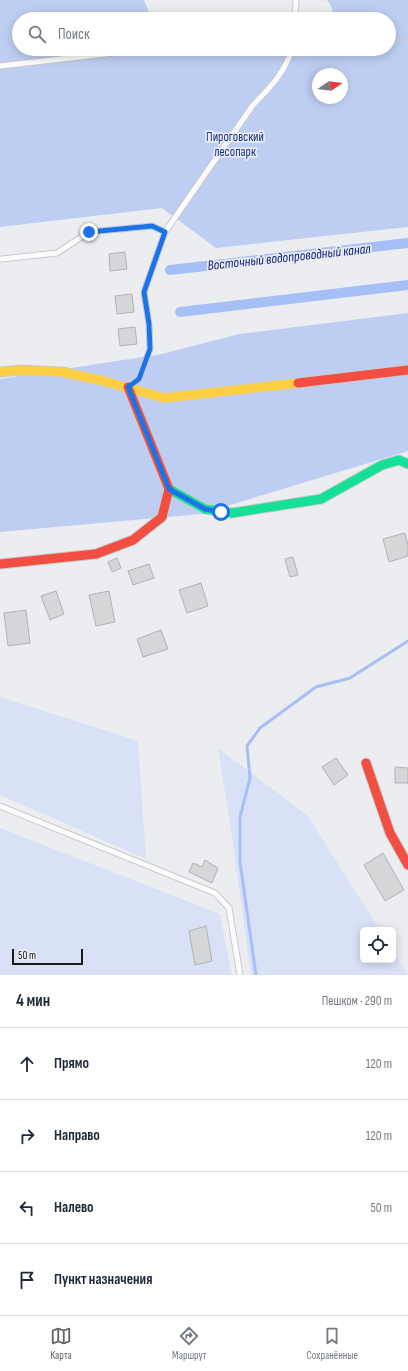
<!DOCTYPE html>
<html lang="ru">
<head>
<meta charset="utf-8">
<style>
	:root { --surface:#fff; --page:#f2f2f3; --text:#1f2937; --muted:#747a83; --line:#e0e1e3; --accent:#646466 }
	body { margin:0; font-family:"Sofia Sans Condensed",sans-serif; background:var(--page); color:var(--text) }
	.controls { position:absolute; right:12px; bottom:12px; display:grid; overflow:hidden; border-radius:6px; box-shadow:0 2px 10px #0003 }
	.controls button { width:36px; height:36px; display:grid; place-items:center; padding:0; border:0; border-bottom:1px solid var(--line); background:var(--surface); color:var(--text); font:20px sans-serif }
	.compass { position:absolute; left:312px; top:68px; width:36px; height:36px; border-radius:50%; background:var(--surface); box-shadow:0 2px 10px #0003; rotate:77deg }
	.scale { position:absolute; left:12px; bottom:10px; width:71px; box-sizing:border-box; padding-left:4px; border:2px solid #1a1b1c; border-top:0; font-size:11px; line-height:14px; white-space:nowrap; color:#1a1b1c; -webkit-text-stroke:3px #eaecf2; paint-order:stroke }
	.stop { position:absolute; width:12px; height:12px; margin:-9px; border:3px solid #1a73e8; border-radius:50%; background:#fff }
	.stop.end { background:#1a73e8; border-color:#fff; box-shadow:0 1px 4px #0008 }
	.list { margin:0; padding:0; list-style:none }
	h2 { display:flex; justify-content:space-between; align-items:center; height:52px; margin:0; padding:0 16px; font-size:17px }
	h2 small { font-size:13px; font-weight:400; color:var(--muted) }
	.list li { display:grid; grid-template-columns:26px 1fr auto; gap:12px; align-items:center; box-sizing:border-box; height:72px; padding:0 16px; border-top:1px solid var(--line) }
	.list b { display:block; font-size:15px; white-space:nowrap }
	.list em { font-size:13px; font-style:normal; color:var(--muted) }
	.icon { flex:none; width:22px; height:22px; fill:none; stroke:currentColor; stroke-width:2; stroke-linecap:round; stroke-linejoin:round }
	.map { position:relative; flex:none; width:408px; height:975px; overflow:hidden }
	.search { position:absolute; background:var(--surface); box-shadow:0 2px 10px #0003; left:12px; right:12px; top:12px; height:44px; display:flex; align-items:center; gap:10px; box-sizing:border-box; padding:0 14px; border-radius:22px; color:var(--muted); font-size:15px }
	.sheet { height:340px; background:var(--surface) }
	nav { display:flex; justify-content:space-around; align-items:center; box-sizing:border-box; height:56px; border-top:1px solid var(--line); background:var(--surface); font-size:11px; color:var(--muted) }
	nav a { display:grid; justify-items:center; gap:2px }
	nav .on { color:var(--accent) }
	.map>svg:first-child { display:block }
	.green { fill:#d8e1f6 }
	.forest { fill:#becef2; fill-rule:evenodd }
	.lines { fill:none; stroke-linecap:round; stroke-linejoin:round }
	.stream { stroke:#a7bff7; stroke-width:3 }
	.canal { stroke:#a7bff7; stroke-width:10 }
	.building { fill:#d5d6d8; stroke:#b2b3b5 }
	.lane-casing { stroke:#c9cacc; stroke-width:7 }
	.fast-casing { stroke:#c9cacc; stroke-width:11 }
	.slow-casing { stroke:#c9cacc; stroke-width:11 }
	.jam-casing { stroke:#c9cacc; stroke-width:11 }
	.path { stroke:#cccccd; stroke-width:1.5; stroke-dasharray:4 2; stroke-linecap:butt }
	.lane { stroke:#fcfcfd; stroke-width:5 }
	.fast { stroke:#16e098; stroke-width:9 }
	.slow { stroke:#ffcf43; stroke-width:9 }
	.jam { stroke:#f24e42; stroke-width:9 }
	.route { stroke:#1a73e8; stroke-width:5 }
	.labels { text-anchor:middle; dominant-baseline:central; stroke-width:3.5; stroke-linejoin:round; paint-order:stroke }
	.park-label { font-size:13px; fill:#1a358d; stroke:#eaecf2 }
	.water-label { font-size:14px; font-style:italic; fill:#0c2178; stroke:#eaecf2 }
</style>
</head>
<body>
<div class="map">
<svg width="408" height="975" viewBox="0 0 408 975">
	<rect width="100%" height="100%" fill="#ecedf0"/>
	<!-- green -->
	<path class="green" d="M0,697L138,741L146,859L0,795Z
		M218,748L307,815L380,930H363V960H393V951L408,975H251L232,835Z
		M0,828L220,914L232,975H0Z"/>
	<!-- forest -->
	<path class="forest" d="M0,0H144L152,19H19V49H389V19H332C335,13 331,5 327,0H408V227L216,248L162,208L0,227ZM318,74H342V98H318Z
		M408,313V451L201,514L0,532V379L162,354L239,334Z"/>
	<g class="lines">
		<!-- stream -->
		<path class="stream" d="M256,975L240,862V817L250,778L247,746L260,728L316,687L350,678L408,641"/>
		<!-- canal -->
		<path class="canal" d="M170,270L408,243
			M180,312L408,285"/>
	</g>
	<!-- building -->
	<path class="building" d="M125,252L127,269L110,271L109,254Z
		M132,294L134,312L117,314L115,296Z
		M135,327L137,344L120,346L118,329Z
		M405,533L408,545V556L389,562L383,539Z
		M293,557L298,575L290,577L285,559Z
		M117,558L121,568L112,572L108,562Z
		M149,564L154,578L133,585L128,571Z
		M201,583L208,606L187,613L179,590Z
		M56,591L64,614L50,620L41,596Z
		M109,591L115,622L96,626L89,595Z
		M26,610L30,643L8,646L4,613Z
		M161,630L168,649L143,657L137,639Z
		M336,758L348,775L334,785L322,767Z
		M395,767L408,768V783H395Z
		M383,853L404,890L385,901L364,865Z
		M205,860L218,868L212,883L189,872L193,863L202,867Z
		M206,926L212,961L195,965L189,931Z"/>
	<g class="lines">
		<defs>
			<path id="lane" d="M295,19L296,0
				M0,66L148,49
				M2,259L57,253L89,232L152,226L165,232
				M130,385L139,379L150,349L149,325L144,292L165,232L253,105C270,88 285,72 292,49
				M0,806L215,893L229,908L240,975"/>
			<path id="fast" d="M169,489L205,509L232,513L321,499L382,465L399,460L408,464"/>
			<path id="slow" d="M0,372L20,370L62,372L104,381L164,398L298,383"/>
			<path id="jam" d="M298,383L408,370
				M0,564L96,554L133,540L162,517L169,489L128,387
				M366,763L390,833L408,865"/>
		</defs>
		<!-- lane casing -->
		<use href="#lane" class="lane-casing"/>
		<!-- fast casing -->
		<use href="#fast" class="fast-casing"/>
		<!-- slow casing -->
		<use href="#slow" class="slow-casing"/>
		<!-- jam casing -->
		<use href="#jam" class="jam-casing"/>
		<!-- path -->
		<path class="path" d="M389,44L408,38"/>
		<!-- lane -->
		<use href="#lane" class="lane"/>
		<!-- fast -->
		<use href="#fast" class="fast"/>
		<!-- slow -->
		<use href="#slow" class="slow"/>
		<!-- jam -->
		<use href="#jam" class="jam"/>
	</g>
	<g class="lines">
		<!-- route -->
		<path class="route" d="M89,232L152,226L165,232L144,292L149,324L150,349L139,379L128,387L169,489L205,509L221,512"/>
	</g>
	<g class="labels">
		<!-- park labels -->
		<g class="park-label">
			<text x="235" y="137">Пироговский<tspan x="235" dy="15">лесопарк</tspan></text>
		</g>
		<!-- water labels -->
		<g class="water-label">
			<text transform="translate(289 257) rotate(-6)">Восточный водопроводный канал</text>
		</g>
	</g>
</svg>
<div class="controls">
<button><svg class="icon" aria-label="locate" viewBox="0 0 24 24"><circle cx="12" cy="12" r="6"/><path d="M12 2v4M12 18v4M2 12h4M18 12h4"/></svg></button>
</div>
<svg class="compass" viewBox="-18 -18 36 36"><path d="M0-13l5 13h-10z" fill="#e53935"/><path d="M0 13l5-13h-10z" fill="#747a83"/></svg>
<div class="scale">50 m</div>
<div class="stop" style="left:221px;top:512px"></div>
<div class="stop end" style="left:89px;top:232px"></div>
<div class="search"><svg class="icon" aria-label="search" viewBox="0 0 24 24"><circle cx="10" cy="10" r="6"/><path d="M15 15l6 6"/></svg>Поиск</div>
</div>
<section class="sheet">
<h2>4 мин<small>Пешком · 290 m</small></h2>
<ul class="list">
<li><svg class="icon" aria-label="ahead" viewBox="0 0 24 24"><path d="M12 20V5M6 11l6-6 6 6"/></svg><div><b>Прямо</b></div><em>120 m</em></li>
<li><svg class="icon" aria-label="right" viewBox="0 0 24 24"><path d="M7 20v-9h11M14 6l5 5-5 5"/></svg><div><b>Направо</b></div><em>120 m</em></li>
<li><svg class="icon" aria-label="left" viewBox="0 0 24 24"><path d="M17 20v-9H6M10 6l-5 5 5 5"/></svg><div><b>Налево</b></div><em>50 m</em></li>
<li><svg class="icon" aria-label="arrive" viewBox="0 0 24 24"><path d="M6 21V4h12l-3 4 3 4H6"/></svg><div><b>Пункт назначения</b></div></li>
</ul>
</section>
<nav>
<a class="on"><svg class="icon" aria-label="map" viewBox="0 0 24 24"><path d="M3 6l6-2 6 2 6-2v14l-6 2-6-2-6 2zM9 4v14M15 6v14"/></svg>Карта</a>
<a><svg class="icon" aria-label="directions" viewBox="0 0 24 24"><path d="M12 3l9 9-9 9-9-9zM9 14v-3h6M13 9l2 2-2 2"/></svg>Маршрут</a>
<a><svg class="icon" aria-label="saved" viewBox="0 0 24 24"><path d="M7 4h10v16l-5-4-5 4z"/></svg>Сохранённые</a>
</nav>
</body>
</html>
